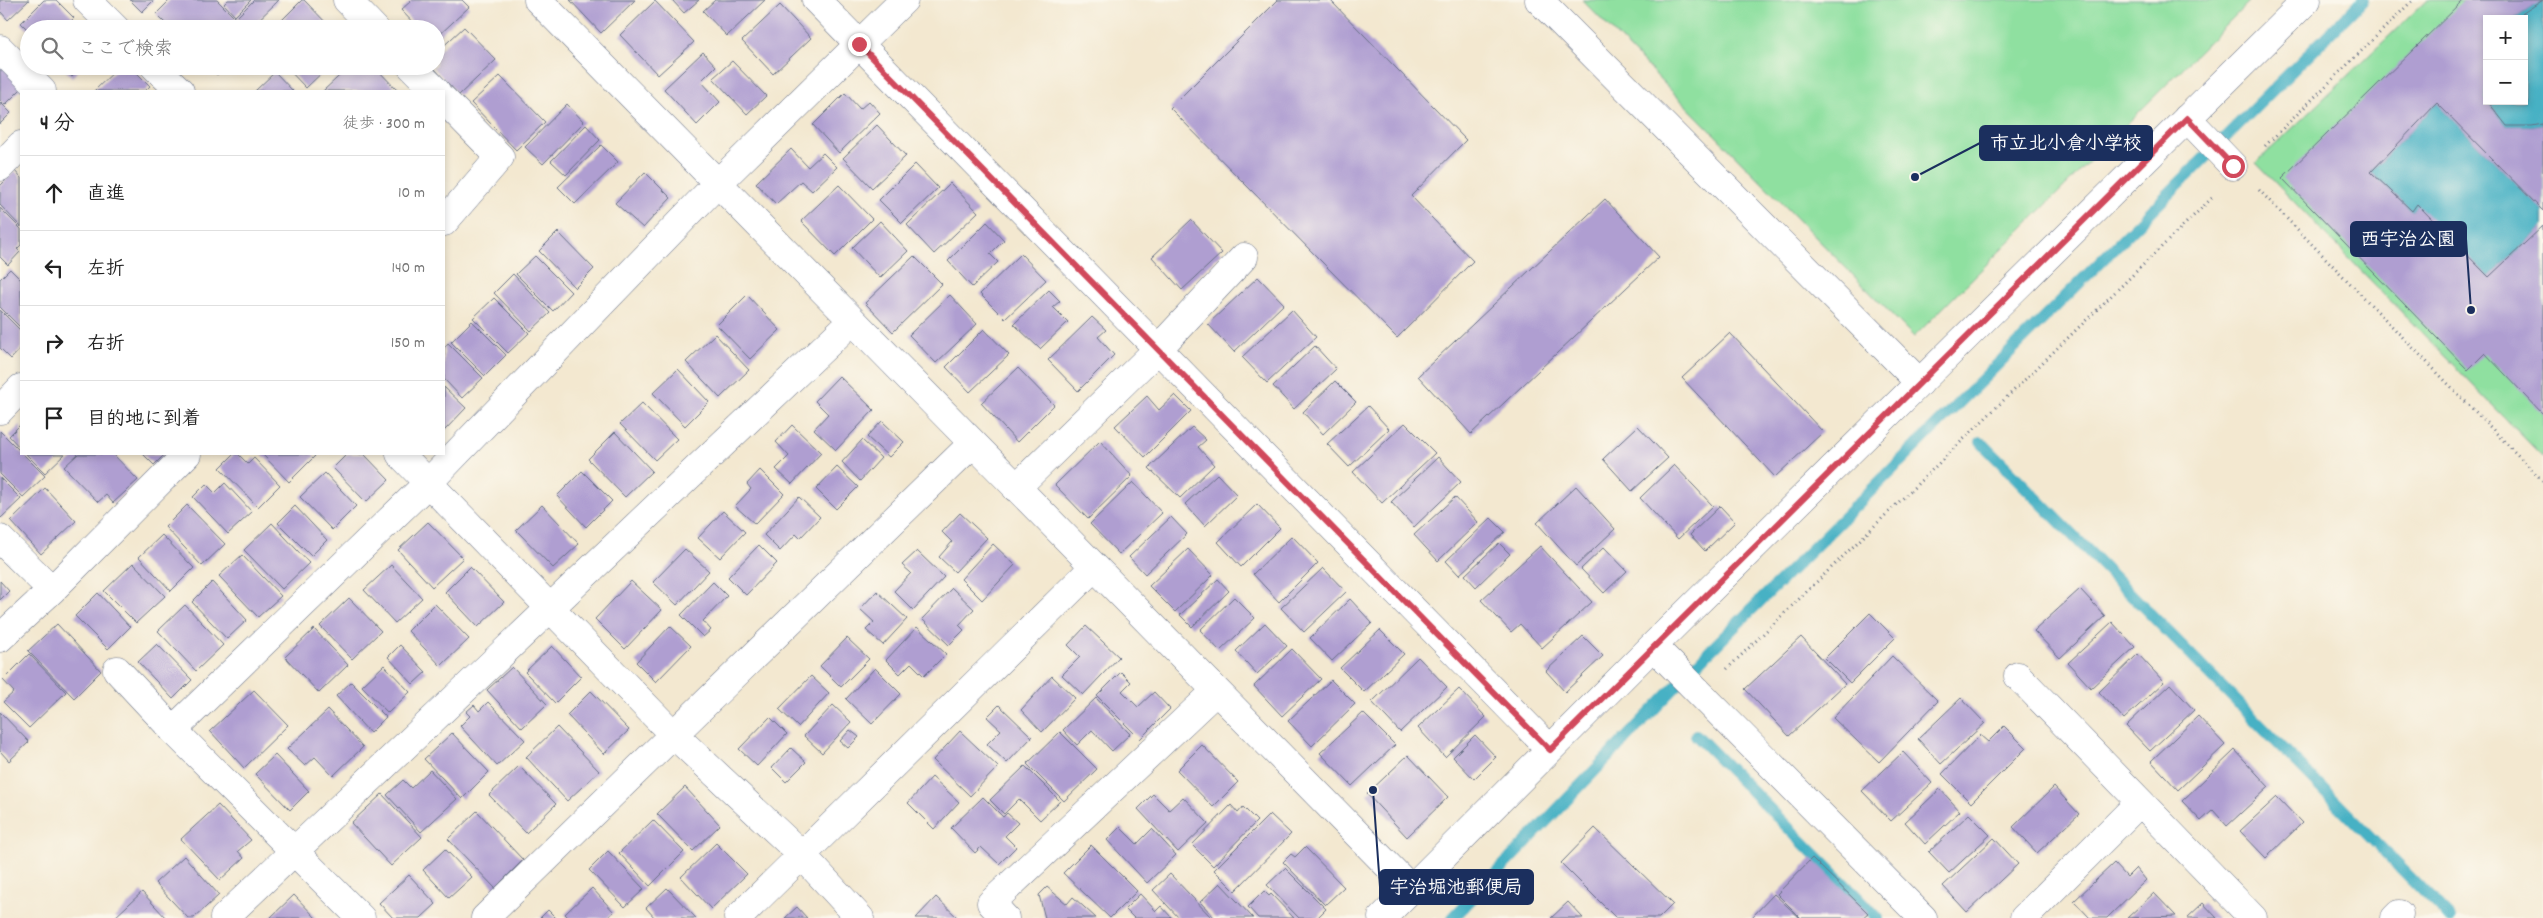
<!DOCTYPE html>
<html lang="ja">
<head>
<meta charset="utf-8">
<style>
	:root { --surface:#fff; --page:#f2f2f2; --text:#222; --muted:#767676; --line:#e0e0e0 }
	body { margin:0; font-family:Dekko,"Klee One",sans-serif; background:var(--page); color:var(--text) }
	.controls { position:absolute; right:15px; top:15px; display:grid; overflow:hidden; border-radius:0px; box-shadow:0 2px 8px #0003 }
	.controls button { width:45px; height:45px; display:grid; place-items:center; padding:0; border:0; border-bottom:1px solid var(--line); background:var(--surface); color:var(--text); font:25px sans-serif }
	.stop { position:absolute; width:15px; height:15px; margin:-11px; border:4px solid #d1495b; border-radius:50%; background:#fff }
	.stop.end { background:#d1495b; border-color:#fff; box-shadow:0 1px 5px #0008 }
	.list { margin:0; padding:0; list-style:none }
	h2 { display:flex; justify-content:space-between; align-items:center; height:65px; margin:0; padding:0 20px; font-size:21px }
	h2 small { font-size:16px; font-weight:400; color:var(--muted) }
	.list li { display:grid; grid-template-columns:32px 1fr auto; gap:15px; align-items:center; box-sizing:border-box; height:75px; padding:0 20px; border-top:1px solid var(--line) }
	.list b { display:block; font-size:19px; white-space:nowrap }
	.list em { font-size:16px; font-style:normal; color:var(--muted) }
	.icon { flex:none; width:28px; height:28px; fill:none; stroke:currentColor; stroke-width:2; stroke-linecap:round; stroke-linejoin:round }
	.map { position:relative; flex:none; width:2543px; height:918px; overflow:hidden }
	.search { position:absolute; background:var(--surface); box-shadow:0 2px 8px #0003; left:20px; top:20px; width:425px; height:55px; display:flex; align-items:center; gap:12px; box-sizing:border-box; padding:0 18px; border-radius:28px; color:var(--muted); font-size:19px }
	.panel { position:absolute; background:var(--surface); box-shadow:0 2px 8px #0003; left:20px; top:90px; width:425px; height:365px; border-radius:0px }
	.map>svg:first-child { display:block }
	.green { fill:#8fe0a0; stroke:#55887f; fill-rule:evenodd }
	.water { fill:#46b1c4; stroke:#307091 }
	.lines { fill:none; stroke-linecap:round; stroke-linejoin:round }
	.stream { stroke:#46b1c4; stroke-width:12 }
	.building { fill:#af9ed1 }
	.minor-casing { stroke:#677086; stroke-width:29 }
	.path { stroke:#677086; stroke-width:3; stroke-dasharray:1 4; stroke-linecap:butt }
	.minor { stroke:#fff; stroke-width:28 }
	.route { stroke:#d1495b; stroke-width:6 }
	.leader { fill:none; stroke:#1b2f5e; stroke-width:2 }
	.callout-dot { fill:#1b2f5e; stroke:#fbf7ec; stroke-width:2 }
	.callout { fill:#1b2f5e; stroke:#1b2f5e; stroke-width:2 }
	.callout-label { font-size:19px; text-anchor:middle; font-weight:bold; fill:#fff }
</style>
</head>
<body>
<div class="map">
<svg width="2543" height="918" viewBox="0 0 2543 918">
	<rect width="100%" height="100%" fill="#fbf7ec"/>
	<filter id="ink" filterUnits="userSpaceOnUse"><feTurbulence type="fractalNoise" baseFrequency=".02" numOctaves="2"/><feDisplacementMap in="SourceGraphic" scale="10" xChannelSelector="R" yChannelSelector="G"/><feConvolveMatrix kernelMatrix="1 2 1 2 8 2 1 2 1" color-interpolation-filters="sRGB"/></filter>
	<filter id="wash" filterUnits="userSpaceOnUse"><feTurbulence type="fractalNoise" baseFrequency=".0096" numOctaves="4" result="noise"/><feDisplacementMap in="SourceGraphic" scale="20" xChannelSelector="R" yChannelSelector="G"/><feGaussianBlur stdDeviation="1.12" result="paint"/><feColorMatrix in="noise" values="0 0 0 0 0 0 0 0 0 0 0 0 0 0 0 0 0 1.4 0 .05"/><feComposite in="paint" operator="in"/></filter>
	<g filter="url(#wash)">
		<rect width="100%" height="100%" fill="#f3e8d0"/>
		<!-- green -->
		<path class="green" d="M1582,0H2246L2249,2L1914,337Z
			M2427,0H2543V457L2256,163ZM2487,19H2524V101H2487Z"/>
		<!-- water -->
		<path class="water" d="M2543,0V124L2532,126H2507L2487,101H2524V19H2514Z
			M2437,103L2543,211V226L2489,277L2417,205L2412,211L2371,172Z"/>
		<g class="lines">
			<!-- stream -->
			<path class="stream" d="M1981,442L2450,918
				M1696,735L1878,918
				M1453,918L1706,655L2363,0"/>
		</g>
		<g id="blocks">
			<!-- building -->
			<path class="building" d="M0,0H29L8,20L0,11Z
				M44,0H56L74,18L63,29H29V31L21,23Z
				M130,0H154L142,12Z
				M170,0H217L246,29H171L156,14Z
				M228,0H251L235,16L224,4Z
				M254,0H279L249,29L237,17Z
				M302,0H304L332,29H273Z
				M412,0H462L469,7L436,38V29H419L401,10Z
				M570,0H635L601,33Z
				M672,0H699L684,13Z
				M715,0H765L727,36L703,11Z
				M1278,0H1330L1466,140L1411,196L1473,261L1397,338L1170,108Z
				M2464,0H2543L2514,19H2487L2485,98L2507,126H2532L2543,124V211L2437,103L2371,172L2412,211L2417,204L2489,277L2543,226V414L2485,353L2468,370L2282,178Z
				M655,1L694,42L658,75L620,35Z
				M780,5L811,38L773,74L742,41Z
				M464,27L496,60L459,95L432,66H436V53Z
				M703,52L716,66L701,81L720,102L697,125L664,89Z
				M0,60L25,85L5,105L0,100Z
				M732,61L766,96L747,114L713,78Z
				M61,66H83L72,77Z
				M120,66H130L150,86L145,91H94Z
				M209,66H225L217,75Z
				M285,66H329L306,88Z
				M350,66H374L398,91H323Z
				M275,72L293,91H255Z
				M500,76L545,122L516,150L471,103Z
				M845,93L860,109L869,101L880,113L839,153L813,125Z
				M0,102L11,113L0,124Z
				M567,104L584,122L543,164L525,147Z
				M586,125L600,140L566,175L551,161Z
				M877,125L906,156L872,188L843,158Z
				M601,145L618,162L575,204L558,187Z
				M791,149L808,167L823,153L837,167L812,191L801,181L776,204L756,183Z
				M915,164L938,188L902,223L879,200Z
				M15,171L21,178V227L0,205V186Z
				M645,172L671,198L643,228L615,203Z
				M950,183L978,212L934,254L907,225Z
				M839,185L872,219L835,256L801,221Z
				M1605,199L1659,257L1471,434L1418,376Z
				M0,208L21,229V245L17,249L20,252L8,265L0,257Z
				M1191,220L1222,253L1182,290L1152,257Z
				M880,221L908,251L880,278L852,248Z
				M987,222L1004,240L990,254L998,262L972,287L948,261Z
				M558,232L594,269L575,288L539,251Z
				M1021,254L1046,280L1005,319L980,294Z
				M535,256L571,292L553,311L516,274Z
				M914,256L942,284L893,332L865,303Z
				M10,269L21,280V328L0,307V279Z
				M513,274L550,313L531,331L494,293Z
				M1258,277L1284,304L1234,352L1208,324Z
				M1049,290L1060,301L1053,307L1068,322L1040,349L1014,324Z
				M747,295L780,330L750,359L717,325Z
				M950,295L977,324L936,363L909,335Z
				M494,298L529,333L508,353L473,318Z
				M0,310L21,331V348L11,359L0,348Z
				M1292,310L1316,337L1267,383L1242,357Z
				M1092,317L1106,330L1098,337L1114,355L1078,391L1048,360Z
				M472,321L506,355L485,376L451,342Z
				M984,329L1009,355L970,392L946,367Z
				M1730,333L1823,432L1775,477L1682,378Z
				M715,334L749,370L720,398L686,362Z
				M448,343L483,378L462,398L444,379V348Z
				M1315,346L1336,369L1294,409L1273,386Z
				M1018,368L1054,405L1017,442L981,403Z
				M678,369L709,402L685,426L653,393Z
				M839,376L874,410L836,450L814,429L828,414L815,401Z
				M1335,381L1356,402L1323,434L1303,412Z
				M444,387L466,408L444,431Z
				M1175,395L1191,411L1145,457L1115,426L1147,396L1159,410Z
				M642,403L677,439L655,460L620,424Z
				M1368,406L1389,429L1349,467L1327,444Z
				M882,421L904,442L889,457L867,437Z
				M1405,423L1435,453L1382,503L1353,472Z
				M21,424V449L9,436Z
				M792,425L821,453L792,484L776,469L789,456L776,442Z
				M1638,426L1668,458L1632,491L1603,459Z
				M1192,427L1206,440L1198,447L1214,465L1180,498L1149,468Z
				M0,431L45,476L23,497L0,474Z
				M615,432L652,471L625,497L588,459Z
				M862,440L881,458L860,481L842,462Z
				M1100,441L1132,476L1088,519L1055,485Z
				M26,454H65L45,473Z
				M78,454H113L138,480L113,503L106,495L98,502L64,467Z
				M143,454H165L154,465Z
				M234,454H238L248,464L254,458L280,485L258,507L220,468Z
				M262,454H313L315,456L289,482Z
				M347,454H364L389,480L366,502L333,468Z
				M1438,457L1461,482L1414,527L1391,502Z
				M1674,465L1713,506L1678,539L1640,498Z
				M837,467L858,487L836,509L816,489Z
				M760,470L784,494L755,524L735,506L751,489L747,484Z
				M582,471L612,501L586,527L557,496Z
				M325,473L356,506L332,530L300,497Z
				M1217,474L1237,495L1205,526L1185,504Z
				M0,478L21,499L1,518L0,517Z
				M1133,482L1162,513L1119,554L1090,524Z
				M225,483L252,512L228,534L193,497L206,484L215,493Z
				M1576,486L1615,529L1576,566L1537,523Z
				M45,488L76,521L41,554L11,521Z
				M799,497L820,517L800,538L796,534L780,551L764,535Z
				M1455,497L1478,522L1438,561L1414,535Z
				M1257,504L1280,528L1241,567L1218,542Z
				M187,505L225,544L202,566L165,527Z
				M542,505L579,544L553,568L516,530Z
				M295,506L327,540L311,556L278,523Z
				M1720,506L1735,522L1705,551L1690,535Z
				M723,511L745,532L720,558L698,538Z
				M960,513L987,538L955,572L939,557L952,542L942,532Z
				M1171,517L1187,534L1145,574L1129,557Z
				M1491,518L1505,532L1459,575L1446,561Z
				M428,522L463,558L432,587L398,550Z
				M272,523L309,563L282,589L244,550Z
				M162,535L194,568L171,591L139,557Z
				M1292,536L1318,563L1279,602L1253,574Z
				M1499,543L1510,554L1476,587L1465,575Z
				M993,544L1015,565L982,600L961,579Z
				M759,545L777,563L746,595L728,577Z
				M1540,546L1592,602L1542,648L1520,624L1511,632L1481,600Z
				M1604,547L1627,571L1604,593L1581,569Z
				M685,549L709,571L677,605L653,582Z
				M1188,549L1213,575L1175,612L1149,586Z
				M917,551L944,577L913,610L894,591L911,573L902,565Z
				M242,555L281,596L258,617L219,576Z
				M133,563L165,596L136,623L104,591Z
				M391,565L422,598L395,623L364,590Z
				M470,567L504,602L478,627L445,592Z
				M1323,568L1346,592L1304,632L1281,608Z
				M1218,579L1229,591L1192,627L1180,615Z
				M0,581L9,591L0,600Z
				M631,581L662,610L625,649L595,619Z
				M212,582L247,620L227,639L192,602Z
				M713,582L727,596L703,621L711,630L703,637L681,615Z
				M952,588L974,609L959,625L964,630L949,645L922,619Z
				M2080,589L2105,616L2060,658L2034,631Z
				M877,591L907,619L883,645L866,630L874,622L860,609Z
				M98,593L130,627L108,649L75,616Z
				M1234,597L1255,618L1220,651L1200,630Z
				M349,598L381,631L352,659L320,626Z
				M1350,599L1372,623L1332,661L1310,638Z
				M435,604L469,639L441,666L408,631Z
				M185,605L223,645L196,671L158,631Z
				M1870,613L1895,638L1850,683L1825,658Z
				M2112,622L2135,647L2091,688L2068,663Z
				M1265,623L1287,646L1257,674L1236,651Z
				M57,624L101,671L74,698L28,651Z
				M670,626L691,646L656,682L636,662Z
				M1086,626L1119,657L1083,695L1062,675L1080,657L1068,645Z
				M917,627L946,654L924,676L911,663L900,674L886,660Z
				M314,629L348,665L319,693L285,657Z
				M1380,630L1404,654L1364,692L1340,668Z
				M1583,636L1603,656L1565,692L1546,671Z
				M1801,637L1845,684L1789,736L1745,689Z
				M847,638L869,659L841,687L820,666Z
				M157,644L192,680L173,699L138,662Z
				M400,645L426,672L413,684L388,657Z
				M552,646L581,677L555,703L525,672Z
				M1292,649L1321,679L1282,716L1254,686Z
				M29,654L66,692L29,728L3,702L14,692L3,680Z
				M2138,654L2164,682L2124,719L2099,692Z
				M1892,656L1938,701L1879,762L1833,718Z
				M1418,657L1447,687L1400,732L1372,702Z
				M384,665L410,692L388,713L362,686Z
				M512,667L547,704L522,728L487,690Z
				M875,668L901,694L872,724L846,699Z
				M1121,672L1131,682L1122,691L1138,707L1154,692L1170,709L1140,739L1097,696Z
				M811,676L829,693L798,727L779,709Z
				M1052,676L1075,698L1042,732L1021,710Z
				M1331,680L1355,704L1312,746L1288,721Z
				M351,682L386,717L370,733L336,696Z
				M2170,684L2194,710L2150,751L2126,726Z
				M1459,689L1486,717L1445,757L1418,728Z
				M254,690L288,725L244,768L210,731Z
				M591,691L629,730L604,754L567,715Z
				M1096,698L1130,734L1112,751L1092,730L1077,745L1063,730Z
				M1961,698L1985,723L1941,764L1918,739Z
				M488,702L525,740L497,766L460,726L470,716L466,712L474,705L479,711Z
				M833,705L851,722L822,753L804,736Z
				M999,705L1032,737L1007,763L987,744L1001,730L987,717Z
				M328,710L363,747L333,776L315,757L305,766L287,749Z
				M0,712L29,742L9,761L0,751Z
				M1363,713L1395,745L1352,786L1320,753Z
				M2198,716L2225,745L2178,790L2151,761Z
				M770,717L787,734L757,766L739,749Z
				M2004,726L2026,748L1971,803L1942,774L1980,735L1988,742Z
				M557,727L599,771L567,801L526,757Z
				M850,730L859,737L848,748L840,741Z
				M960,731L998,767L970,796L933,760Z
				M1060,732L1097,769L1064,801L1027,764Z
				M452,733L489,772L462,799L424,759Z
				M1475,735L1496,757L1474,779L1453,757Z
				M1202,745L1238,782L1213,807L1177,770Z
				M791,748L806,762L786,782L772,768Z
				M2235,750L2269,787L2227,826L2213,810L2201,821L2182,801Z
				M1903,752L1932,783L1891,821L1862,791Z
				M275,755L309,791L290,810L255,774Z
				M1408,755L1448,797L1407,837L1367,794Z
				M519,766L556,804L526,833L489,795Z
				M1025,766L1060,801L1040,820L1019,799L1004,814L990,800Z
				M430,770L457,799L421,832L387,795L403,780L411,788Z
				M932,777L959,802L934,829L908,803Z
				M685,787L720,825L693,851L657,814Z
				M2054,787L2079,814L2037,853L2013,827Z
				M1940,789L1960,811L1925,844L1905,822Z
				M382,794L422,837L391,866L351,823Z
				M1153,794L1169,810L1183,797L1208,823L1178,852L1138,809Z
				M983,797L1003,817L1007,813L1018,823L1005,836L1016,847L999,864L981,847L975,853L951,828Z
				M2277,797L2302,823L2266,858L2240,831Z
				M218,805L251,840L238,851L244,858L220,880L181,839Z
				M1231,805L1238,813L1243,807L1257,821L1213,866L1192,845Z
				M477,811L523,860L495,888L448,839Z
				M1270,814L1291,834L1235,891L1214,870Z
				M1969,814L1990,835L1949,873L1929,852Z
				M653,820L684,852L650,886L619,853Z
				M1120,827L1137,844L1152,829L1176,855L1147,883L1107,840Z
				M1595,828L1673,904L1659,918H1616L1561,863Z
				M1994,838L2018,864L1967,912L1943,886Z
				M716,843L747,874L711,909L681,877Z
				M1091,845L1137,891L1110,918L1063,873Z
				M1305,847L1344,887L1325,905L1283,862L1291,854L1295,857Z
				M445,849L472,877L449,898L423,870Z
				M608,851L644,889L625,907L589,870Z
				M184,856L219,895L194,918H188L155,883Z
				M1812,858L1868,913L1862,918H1801L1777,894Z
				M2114,863L2127,877L2136,868L2146,880L2107,918H2090L2074,901Z
				M1285,868L1326,909L1317,918H1299L1267,885Z
				M1170,874L1212,918H1179L1153,890Z
				M409,875L436,904L421,918H393L379,903Z
				M1220,883L1253,918H1215L1200,902Z
				M1047,887L1067,904L1073,897L1096,918H1045L1039,895Z
				M592,888L614,912L607,918H569L565,914Z
				M667,888L696,918H655L646,908Z
				M1264,891L1269,896L1271,894L1294,918H1258L1248,907Z
				M142,892L166,918H114Z
				M2154,893L2176,916L2127,918Z
				M1140,894L1156,911L1161,906L1172,918H1134L1125,909Z
				M1774,894L1800,918H1751Z
				M294,895L316,918H270Z
				M936,897L958,918H916Z
				M1568,902L1583,918H1551Z
				M2203,903L2217,918H2187Z
				M797,907L807,918H785Z
				M548,910L556,918H540Z"/>
		</g>
	</g>
	<g filter="url(#ink)">
		<use href="#blocks" fill-opacity="0" stroke="#677086" stroke-width="1"/>
		<g class="lines">
			<defs>
				<path id="minor" d="M87,0L116,29
					M347,0L375,29
					M538,0L1411,889
					M816,0L1550,749
					M1539,0L1920,383
					M0,49L42,91
					M154,66L180,91
					M411,66L436,91
					M444,100L500,157L444,222
					M2187,118L2233,166
					M0,167L21,145
					M0,410L21,388
					M400,454L672,733L801,854L860,918
					M1016,488L1158,349L1244,257
					M0,539L52,590
					M0,638L52,590L187,454
					M1653,646L1923,918
					M117,670L173,730
					M2018,676L2253,918
					M224,918L852,321
					M361,918L173,730L428,483L717,184L904,0
					M485,918L972,444
					M738,918L1094,567
					M1005,918L991,903L1216,691
					M1382,918L1653,646L2307,0
					M2024,918L2139,803
					M2395,918L2399,914"/>
			</defs>
			<!-- minor casing -->
			<use href="#minor" class="minor-casing"/>
			<!-- path -->
			<path class="path" d="M2265,146L2413,0
				M2259,190L2543,481
				M1727,669L2214,196"/>
			<!-- minor -->
			<use href="#minor" class="minor"/>
		</g>
	</g>
	<g class="lines" filter="url(#ink)">
		<!-- route -->
		<path class="route" d="M859,44L1550,750L2187,118L2233,166"/>
	</g>
	<!-- callouts -->
	<path class="leader" d="M1915 177L1980 143M2471 310L2466 239M1373 790L1380 887"/>
	<g class="callout-dot">
		<circle cx="1915" cy="177" r="5"/>
		<circle cx="2471" cy="310" r="5"/>
		<circle cx="1373" cy="790" r="5"/>
	</g>
	<g class="callout">
		<rect x="1980" y="126" width="172" height="34" rx="5"/>
		<rect x="2351" y="222" width="115" height="34" rx="5"/>
		<rect x="1380" y="870" width="153" height="34" rx="5"/>
	</g>
	<g class="callout-label">
		<text x="2066" y="149">市立北小倉小学校</text>
		<text x="2408" y="245">西宇治公園</text>
		<text x="1456" y="893">宇治堀池郵便局</text>
	</g>
</svg>
<div class="controls">
<button>+</button>
<button>−</button>
</div>
<div class="stop" style="left:2233px;top:166px"></div>
<div class="stop end" style="left:859px;top:44px"></div>
<div class="search"><svg class="icon" aria-label="search" viewBox="0 0 24 24"><circle cx="10" cy="10" r="6"/><path d="M15 15l6 6"/></svg>ここで検索</div>
<section class="panel">
<h2>4 分<small>徒歩 · 300 m</small></h2>
<ul class="list">
<li><svg class="icon" aria-label="ahead" viewBox="0 0 24 24"><path d="M12 20V5M6 11l6-6 6 6"/></svg><div><b>直進</b></div><em>10 m</em></li>
<li><svg class="icon" aria-label="left" viewBox="0 0 24 24"><path d="M17 20v-9H6M10 6l-5 5 5 5"/></svg><div><b>左折</b></div><em>140 m</em></li>
<li><svg class="icon" aria-label="right" viewBox="0 0 24 24"><path d="M7 20v-9h11M14 6l5 5-5 5"/></svg><div><b>右折</b></div><em>150 m</em></li>
<li><svg class="icon" aria-label="arrive" viewBox="0 0 24 24"><path d="M6 21V4h12l-3 4 3 4H6"/></svg><div><b>目的地に到着</b></div></li>
</ul>
</section>
</div>
</body>
</html>
